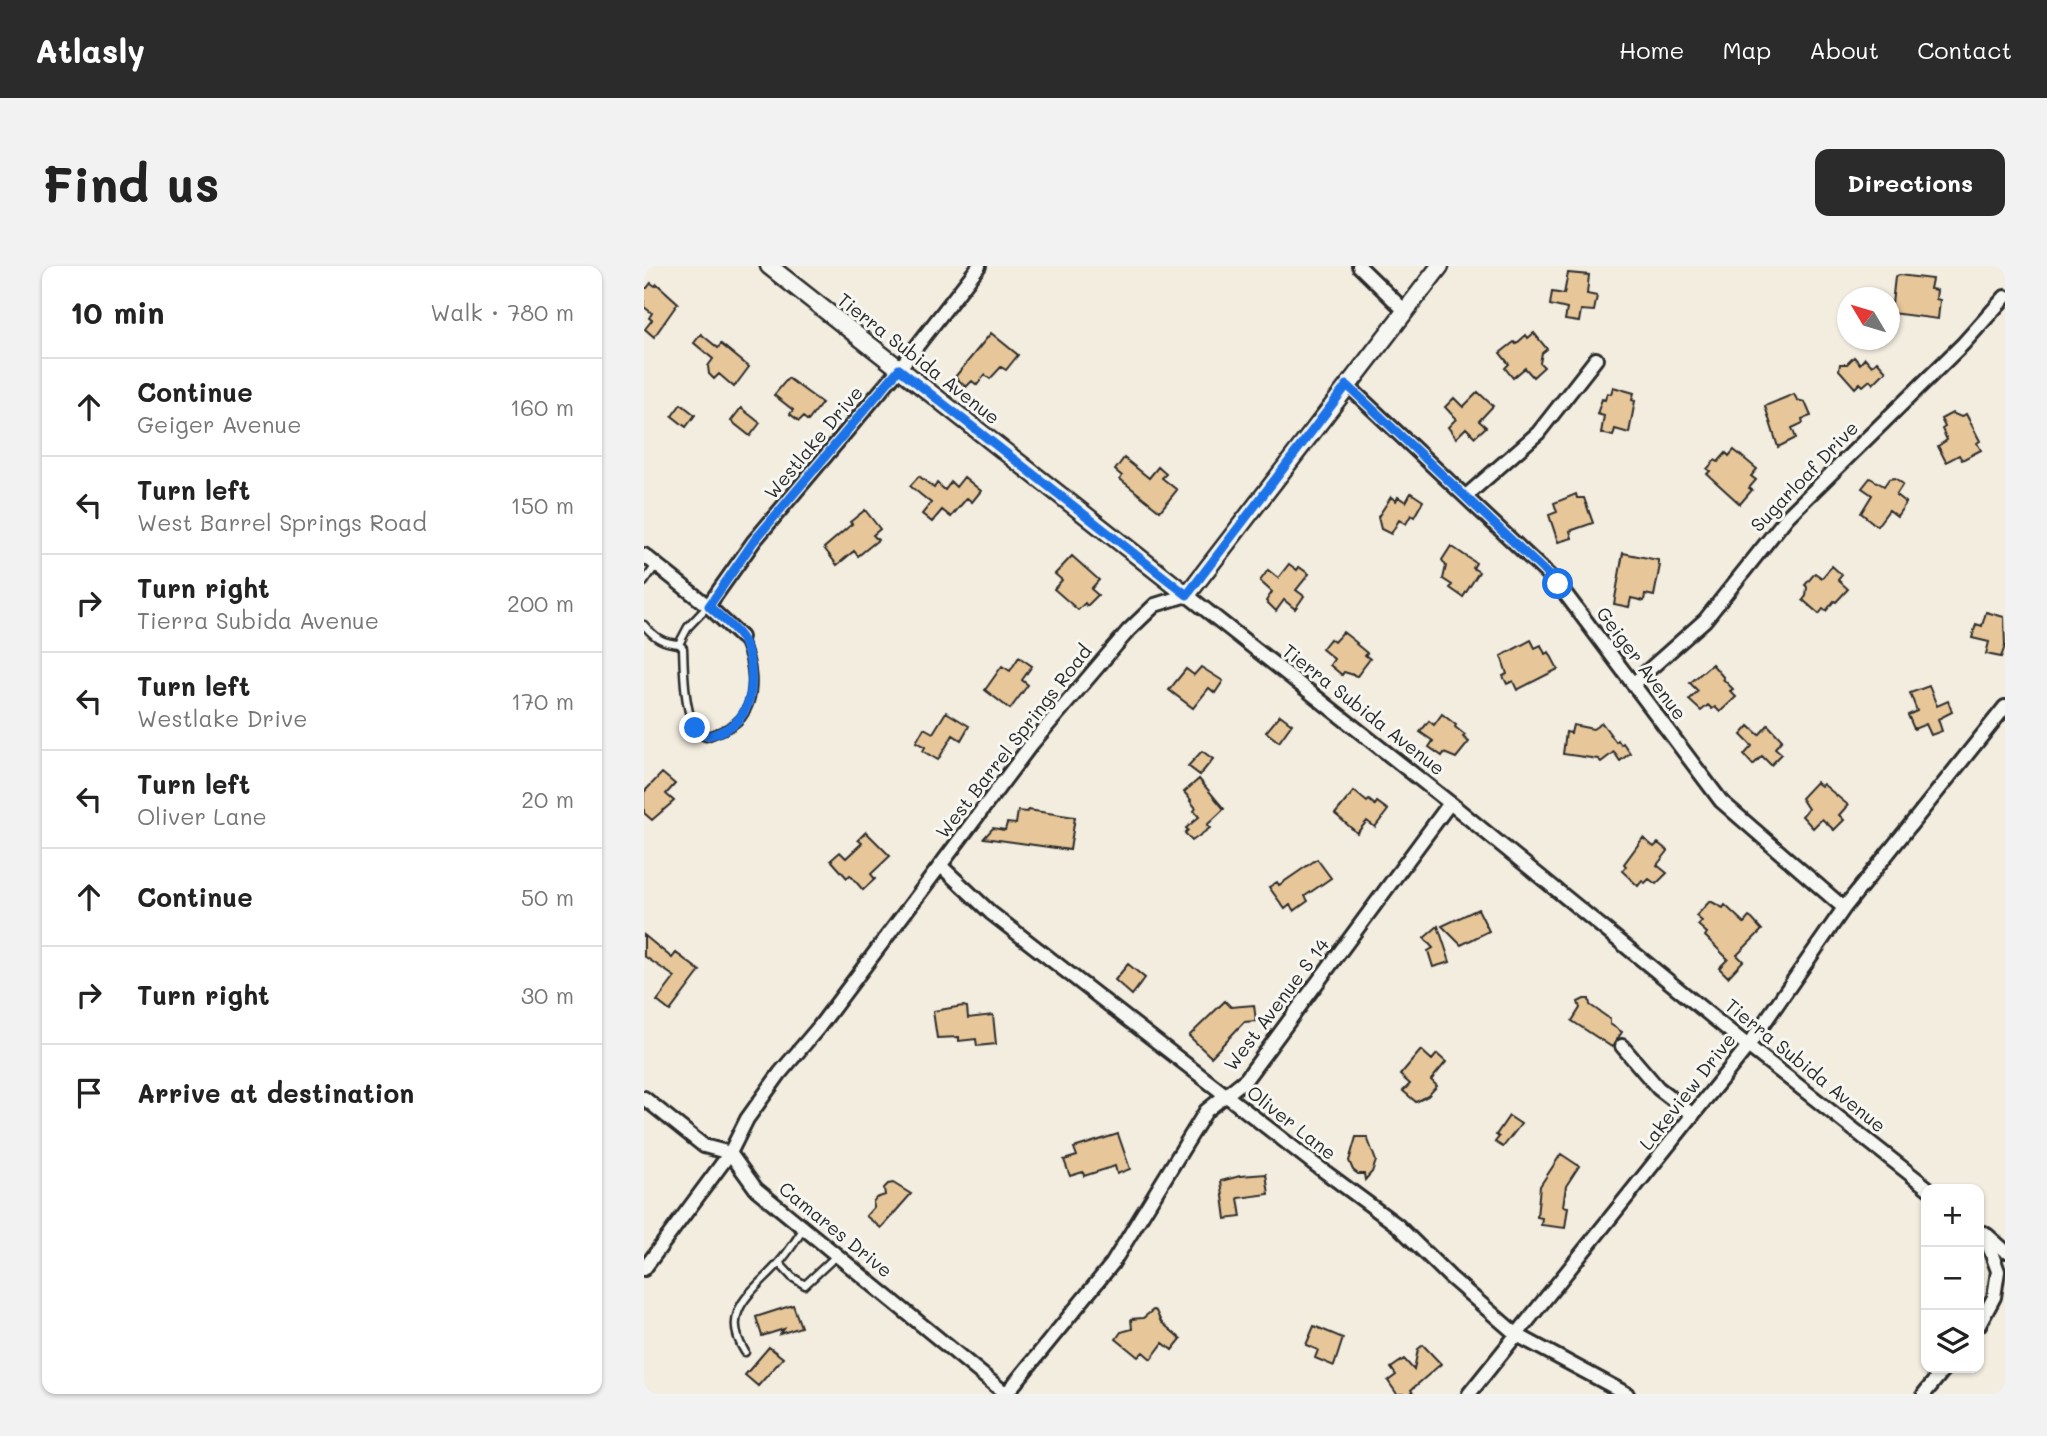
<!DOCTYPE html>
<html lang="en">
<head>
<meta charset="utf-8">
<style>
	:root { --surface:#fff; --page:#f2f2f2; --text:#222; --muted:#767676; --line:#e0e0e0; --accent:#2b2b2b }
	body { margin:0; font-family:Mali,sans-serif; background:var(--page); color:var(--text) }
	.controls { position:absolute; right:21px; bottom:21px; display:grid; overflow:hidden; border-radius:14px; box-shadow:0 2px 5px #0004 }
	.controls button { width:63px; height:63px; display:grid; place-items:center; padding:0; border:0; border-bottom:2px solid var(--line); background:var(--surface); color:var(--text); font:35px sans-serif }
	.compass { position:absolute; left:1193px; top:21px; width:63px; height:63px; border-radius:50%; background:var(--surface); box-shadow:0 2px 5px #0004; rotate:308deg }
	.stop { position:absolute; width:21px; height:21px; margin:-16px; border:5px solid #1a73e8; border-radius:50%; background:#fff }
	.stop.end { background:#1a73e8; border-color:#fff; box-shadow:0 2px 7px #0008 }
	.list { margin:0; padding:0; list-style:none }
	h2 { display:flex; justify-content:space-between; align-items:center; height:91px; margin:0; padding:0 28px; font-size:30px }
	h2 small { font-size:23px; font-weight:400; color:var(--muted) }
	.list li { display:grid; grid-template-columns:46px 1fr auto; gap:21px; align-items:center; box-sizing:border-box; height:98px; padding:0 28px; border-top:2px solid var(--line) }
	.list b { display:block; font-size:26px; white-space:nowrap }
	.list p { margin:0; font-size:23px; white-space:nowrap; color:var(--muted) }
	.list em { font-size:23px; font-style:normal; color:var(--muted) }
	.icon { flex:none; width:38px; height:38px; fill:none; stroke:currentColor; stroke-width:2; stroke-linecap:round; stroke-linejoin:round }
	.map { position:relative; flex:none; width:1361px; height:1128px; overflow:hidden; border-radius:14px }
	header { display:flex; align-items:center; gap:42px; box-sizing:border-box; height:98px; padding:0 35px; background:var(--accent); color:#fff }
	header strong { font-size:33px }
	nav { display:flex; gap:38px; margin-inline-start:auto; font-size:24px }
	.intro { display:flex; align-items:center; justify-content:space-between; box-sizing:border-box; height:168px; padding:0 42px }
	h1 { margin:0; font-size:49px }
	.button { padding:18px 32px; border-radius:14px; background:var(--accent); color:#fff; font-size:24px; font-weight:700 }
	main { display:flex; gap:42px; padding:0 42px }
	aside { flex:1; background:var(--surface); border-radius:14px; box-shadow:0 2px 5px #0004 }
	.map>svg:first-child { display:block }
	.building { fill:#e7c799; stroke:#2b2b2b; stroke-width:2 }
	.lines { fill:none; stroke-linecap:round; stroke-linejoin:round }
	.service-casing { stroke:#2b2b2b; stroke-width:11 }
	.minor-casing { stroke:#2b2b2b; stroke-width:18 }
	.tertiary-casing { stroke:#2b2b2b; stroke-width:21 }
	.service { stroke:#f6f6f2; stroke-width:6 }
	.minor { stroke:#f6f6f2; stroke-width:12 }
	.tertiary { stroke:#f6f6f2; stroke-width:16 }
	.route { stroke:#1a73e8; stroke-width:9 }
	.labels { text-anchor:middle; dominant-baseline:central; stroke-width:6; stroke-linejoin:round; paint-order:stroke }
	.street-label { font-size:19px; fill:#2b2b2b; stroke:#f6f6f2 }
</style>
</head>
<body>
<header>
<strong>Atlasly</strong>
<nav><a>Home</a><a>Map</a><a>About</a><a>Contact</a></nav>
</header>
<div class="intro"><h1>Find us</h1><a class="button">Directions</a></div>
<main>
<aside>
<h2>10 min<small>Walk · 780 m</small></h2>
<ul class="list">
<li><svg class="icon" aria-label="ahead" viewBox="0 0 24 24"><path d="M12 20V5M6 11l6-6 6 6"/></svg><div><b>Continue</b><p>Geiger Avenue</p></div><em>160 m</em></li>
<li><svg class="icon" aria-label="left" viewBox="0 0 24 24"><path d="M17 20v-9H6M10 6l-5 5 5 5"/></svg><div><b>Turn left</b><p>West Barrel Springs Road</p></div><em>150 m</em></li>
<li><svg class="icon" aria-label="right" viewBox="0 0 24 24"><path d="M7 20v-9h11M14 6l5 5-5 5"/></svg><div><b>Turn right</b><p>Tierra Subida Avenue</p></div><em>200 m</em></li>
<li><svg class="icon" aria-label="left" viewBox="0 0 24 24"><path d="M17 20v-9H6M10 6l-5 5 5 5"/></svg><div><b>Turn left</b><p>Westlake Drive</p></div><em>170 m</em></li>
<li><svg class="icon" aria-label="left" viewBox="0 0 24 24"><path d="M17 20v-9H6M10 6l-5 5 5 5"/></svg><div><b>Turn left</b><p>Oliver Lane</p></div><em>20 m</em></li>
<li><svg class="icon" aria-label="ahead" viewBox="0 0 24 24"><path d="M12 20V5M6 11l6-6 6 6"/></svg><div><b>Continue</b></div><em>50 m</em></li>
<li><svg class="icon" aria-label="right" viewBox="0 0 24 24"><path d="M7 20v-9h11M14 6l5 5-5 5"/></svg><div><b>Turn right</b></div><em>30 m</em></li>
<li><svg class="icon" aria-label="arrive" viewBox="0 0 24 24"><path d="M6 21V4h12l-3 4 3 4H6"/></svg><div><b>Arrive at destination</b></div></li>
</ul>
</aside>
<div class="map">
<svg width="1361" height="1128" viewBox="0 0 1361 1128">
	<rect width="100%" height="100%" fill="#f3ede0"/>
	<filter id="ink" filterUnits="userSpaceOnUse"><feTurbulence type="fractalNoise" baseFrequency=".0143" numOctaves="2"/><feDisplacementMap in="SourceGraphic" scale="14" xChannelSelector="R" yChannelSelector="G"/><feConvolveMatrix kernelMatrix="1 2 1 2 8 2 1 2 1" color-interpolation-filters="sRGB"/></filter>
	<g filter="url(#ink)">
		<!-- building -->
		<path class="building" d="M924,7L945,9L943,28L953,30L950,45L937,44L935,56L921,54L923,43L906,39L908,26L920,28Z
			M1255,9L1288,13L1286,23L1293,24L1292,33L1296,34L1294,53L1247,47L1251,11Z
			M7,17L11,20L13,18L34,37L10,71L1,63L8,54L5,52L8,47L0,41V22H3Z
			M347,67L374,89L362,104L357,101L346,113L341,109L333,119L328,115L322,121L311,111Z
			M890,67L903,83L898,87L896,97L900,101L889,111L881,102L869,112L861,102L865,98L856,87L870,76L872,78L882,69L884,72Z
			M57,68L74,82L77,78L105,101L90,121L75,108L70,113L65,108L64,100L69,93L50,77Z
			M1210,91L1216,98L1221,92L1228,100L1233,95L1242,105L1229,118L1226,114L1219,120L1216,117L1211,122L1195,104L1196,98H1203Z
			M144,112L178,137L164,155L159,151L155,155L146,148L149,144L130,129Z
			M969,121L990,127L988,134L991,135L985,167L971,163L969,170L957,167L960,150L953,148L958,133L961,134L963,127L967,128Z
			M834,126L849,140L835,155L842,161L831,171L822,162L812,172L804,161L812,153L801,141L810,132L819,141Z
			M1150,128L1153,134L1161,136L1167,150L1158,153L1159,157L1148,162L1152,172L1134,181L1121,140Z
			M37,138L51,149L42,161L28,150Z
			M97,142L116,157L106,170L87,155Z
			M1308,147L1317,151L1322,148L1336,175L1333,177L1337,184L1318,194L1315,189L1302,196L1294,180L1303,174L1298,163L1301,161L1297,153Z
			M1090,184L1113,203L1107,210L1112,214L1105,222L1108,224L1096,238L1063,208L1066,205L1063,203L1071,194L1074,196L1082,187L1085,190Z
			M480,192L505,212L514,201L522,208L518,212L533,224L516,245L476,213L478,210L471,204Z
			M275,210L290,222L293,217L301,224L307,216L312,221L320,211L337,225L328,236L323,232L307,251L298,244L288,256L278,248L287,237L266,220Z
			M1226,212L1240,220L1245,213L1251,212L1259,218L1252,229L1262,237L1253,250L1245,244L1233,260L1217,247L1228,229L1218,222Z
			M767,227L779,235L770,251L767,249L762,258L755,254L747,268L737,263L734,251L747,231L752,235L754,231L762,236Z
			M932,228L933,232H940L949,257L926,265L928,272L914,276L905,249L913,246L910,237Z
			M221,244L236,263L229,269L234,274L214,290L210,285L193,299L180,282L208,258L206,256Z
			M807,280L832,297L829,302L835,306L819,331L806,322L808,319L799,313L802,300L798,294Z
			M979,287L1014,294V298L1016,299L1010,330L1001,328L1000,335L987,332L985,341L970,338Z
			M428,290L455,314L447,323L454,329L443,340L441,337L434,344L410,323L418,314L411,308Z
			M645,298L653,304L655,301L665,308L652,324L660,330L651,343L640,334L632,345L622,335L628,326L616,315L624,304L634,312Z
			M1188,300L1198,309L1194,314L1204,323L1192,336L1190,335L1182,345L1179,343L1175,348L1159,334L1162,330L1163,321L1161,319L1171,307L1178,312Z
			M1342,346L1360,351L1361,380L1357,391L1342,388L1345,376L1328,372L1332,358L1338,360Z
			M699,366L713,377L712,378L723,387L721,389L726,393L713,410L700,406L698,409L686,399L690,393L678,383L686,373L690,376Z
			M887,374L891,382L897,379L901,388L905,386L914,403L873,424L869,415L863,418L859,410L863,408L857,390Z
			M375,391L388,400L378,414L384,419L366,443L341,424L358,400L366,405Z
			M1068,398L1080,412L1079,413L1089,423L1086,425L1092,431L1076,446L1071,441L1068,443L1064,439L1057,445L1045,434L1054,425L1046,417Z
			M557,401L579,415L571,427L565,422L549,442L525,424L542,403L550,409Z
			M1285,420L1293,440L1304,435L1308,446L1294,453L1298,465L1287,469L1282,458L1270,463L1264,449L1273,445L1266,427Z
			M302,446L325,460L317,474L309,469L294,494L279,485L281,481L272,476L280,462L289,467Z
			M798,448L812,459L811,461L821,469L819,471L825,476L812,492L800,487L798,490L785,481L789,475L776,466L785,455L790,459Z
			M636,449L648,458L635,476L622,466Z
			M958,457L972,476L974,474L977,479L979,477L986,487L976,495L970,486L957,496L954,493L919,488L922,466L927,467L929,459L949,463Z
			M1124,459L1138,474L1131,482L1138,488L1127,499L1118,490L1109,499L1100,489L1108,480L1097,469L1105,460L1115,469Z
			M558,485L569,493L556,509L544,500Z
			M18,507L31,518L22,528L30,535L8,554L0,547V526Z
			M555,513L580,543L563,559L566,562L548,575L541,567L544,564L542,562L555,551L550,545L552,542L546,535L547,534L540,526Z
			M1172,516L1177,520L1179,518L1204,539L1195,549L1200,554L1190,564L1178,553L1169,562L1158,550L1164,543L1157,532Z
			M710,525L723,536L725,534L731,539L733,536L744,544L731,561L723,555L713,567L691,548Z
			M384,544L431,551L426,584L340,572L349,562L361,564L363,557L372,558L374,545L383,546Z
			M222,566L246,590L227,608L231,613L219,624L206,609L203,612L187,594L196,586L202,592L218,577L214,574Z
			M999,572L1010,581L1014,577L1024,585L1013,599L1023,607L1012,618L1005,613L1001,617L998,615L994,620L978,605L982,600L980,598Z
			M673,593L687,612L661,630L664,635L650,645L646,639L641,643L625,621L633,616L635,619Z
			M1066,635L1079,642L1081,639L1100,657L1105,651L1108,653L1118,664L1093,689L1099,695L1084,711L1075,702L1084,693L1061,670L1063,667L1054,659L1058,655L1052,650Z
			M834,643L845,665L817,679L798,660Z
			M794,660L806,696L789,701L784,685L789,682L780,672Z
			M0,669L28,692L32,687L56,705L26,745L13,735L31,711L0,690Z
			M484,698L501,712L488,729L471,714Z
			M940,733H945L946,739L966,753V758L978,766L968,781L928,755L936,742L934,736Z
			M581,735L587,741L610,739L612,755L600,756L567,791L545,770Z
			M319,740L323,741L324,752L349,749L352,778L333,780L332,773L315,775V771L293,772L289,745Z
			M777,784L788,794L793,788L802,796L787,814L793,820L784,830L772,836L759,825L766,818L756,809Z
			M865,850L877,858L859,881L851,876L855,871L852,869Z
			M474,868L486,903L473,908L471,900L440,910L439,906L426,910L420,894L433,890L430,882Z
			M712,871H723L732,895L728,906L721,914L720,908H714L709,904L705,895Z
			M917,888L935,900L922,920L919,940L924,941L921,962L897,959L898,952L893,951L896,920Z
			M622,908L625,928L594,932L597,951L582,953L577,915L596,910Z
			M249,917L267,928L237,962L222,950L230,941L229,936L232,932L241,929L240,922L244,918Z
			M149,1039L157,1061L136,1068L140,1063L118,1070L112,1051Z
			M509,1044L512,1045L517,1056L537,1073L528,1084L519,1077L507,1093L499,1086L494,1091L472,1073L477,1066L488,1063L487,1053L499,1052Z
			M670,1060L699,1072L690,1100L671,1092L674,1084L662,1079Z
			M779,1079L797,1098L767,1124L770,1128H753L744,1115L752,1109L747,1102L760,1093L770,1104L774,1083Z
			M125,1081L139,1092L114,1120L101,1109Z"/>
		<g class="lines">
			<defs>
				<path id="service" d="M0,316L12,299
					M0,359C11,372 19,377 35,378
					M35,378L39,382C40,403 39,464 62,471C75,466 88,462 97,452C115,429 109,395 97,371
					M35,378L44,361L64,340
					M135,997L148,1011L161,1019L193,989
					M101,1086C75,1045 109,1026 134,998C144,987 152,974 160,962"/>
				<path id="minor" d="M715,0L760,44
					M703,119L914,318L1077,535L1200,642
					M822,230L894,167L952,93
					M0,289L64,340L97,371
					M64,340L110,275L255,103L335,0
					M990,417L1061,354L1144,250L1319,78L1361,31
					M297,600L347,647L669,897L753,959L806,1011L873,1069L983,1128
					M978,780L1014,822L1049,849
					M0,832L60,880L86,887L112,923L362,1128
					M1343,969L1361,985
					M0,1003L86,887L103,853L136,807L175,761L386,480L484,365L511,339L543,329L806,537L1104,780L1285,923
					M1335,1059L1350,1031L1354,1005L1340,967
					M362,1128L468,998L562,845L602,813L806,537
					M825,1128L1104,780L1200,642L1361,441
					M1280,1128L1301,1102"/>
				<path id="tertiary" d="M125,0L543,329L796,0"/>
			</defs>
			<!-- service casing -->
			<use href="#service" class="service-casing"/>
			<!-- minor casing -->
			<use href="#minor" class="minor-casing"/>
			<!-- tertiary casing -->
			<use href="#tertiary" class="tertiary-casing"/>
			<!-- service -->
			<use href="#service" class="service"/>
			<!-- minor -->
			<use href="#minor" class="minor"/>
			<!-- tertiary -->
			<use href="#tertiary" class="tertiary"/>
		</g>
	</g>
	<g class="lines" filter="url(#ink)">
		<!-- route -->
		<path class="route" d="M51,462C59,472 62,471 74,467C103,456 110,430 107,401C105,390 103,379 96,370C88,359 75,350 65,340L110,275L255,103L543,329L703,119L914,318"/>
	</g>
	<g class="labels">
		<!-- street labels -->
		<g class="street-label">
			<text transform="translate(275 92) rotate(38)">Tierra Subida Avenue</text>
			<text transform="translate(169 176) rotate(-50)">Westlake Drive</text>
			<text transform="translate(1160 210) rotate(-46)">Sugarloaf Drive</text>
			<text transform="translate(998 397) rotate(53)">Geiger Avenue</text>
			<text transform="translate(720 443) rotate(38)">Tierra Subida Avenue</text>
			<text transform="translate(369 475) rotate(-52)">West Barrel Springs Road</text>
			<text transform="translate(632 738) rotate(-53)">West Avenue S 14</text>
			<text transform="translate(1162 799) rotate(39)">Tierra Subida Avenue</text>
			<text transform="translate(1043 825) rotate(-52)">Lakeview Drive</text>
			<text transform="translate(648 856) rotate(38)">Oliver Lane</text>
			<text transform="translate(192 963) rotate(39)">Camares Drive</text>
		</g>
	</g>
</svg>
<div class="controls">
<button>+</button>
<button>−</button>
<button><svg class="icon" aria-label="layers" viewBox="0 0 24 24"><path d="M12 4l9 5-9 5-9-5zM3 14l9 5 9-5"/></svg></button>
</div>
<svg class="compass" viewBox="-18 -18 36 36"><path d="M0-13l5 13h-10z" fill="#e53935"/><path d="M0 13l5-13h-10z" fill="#767676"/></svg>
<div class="stop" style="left:914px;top:318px"></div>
<div class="stop end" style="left:51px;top:462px"></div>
</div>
</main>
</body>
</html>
